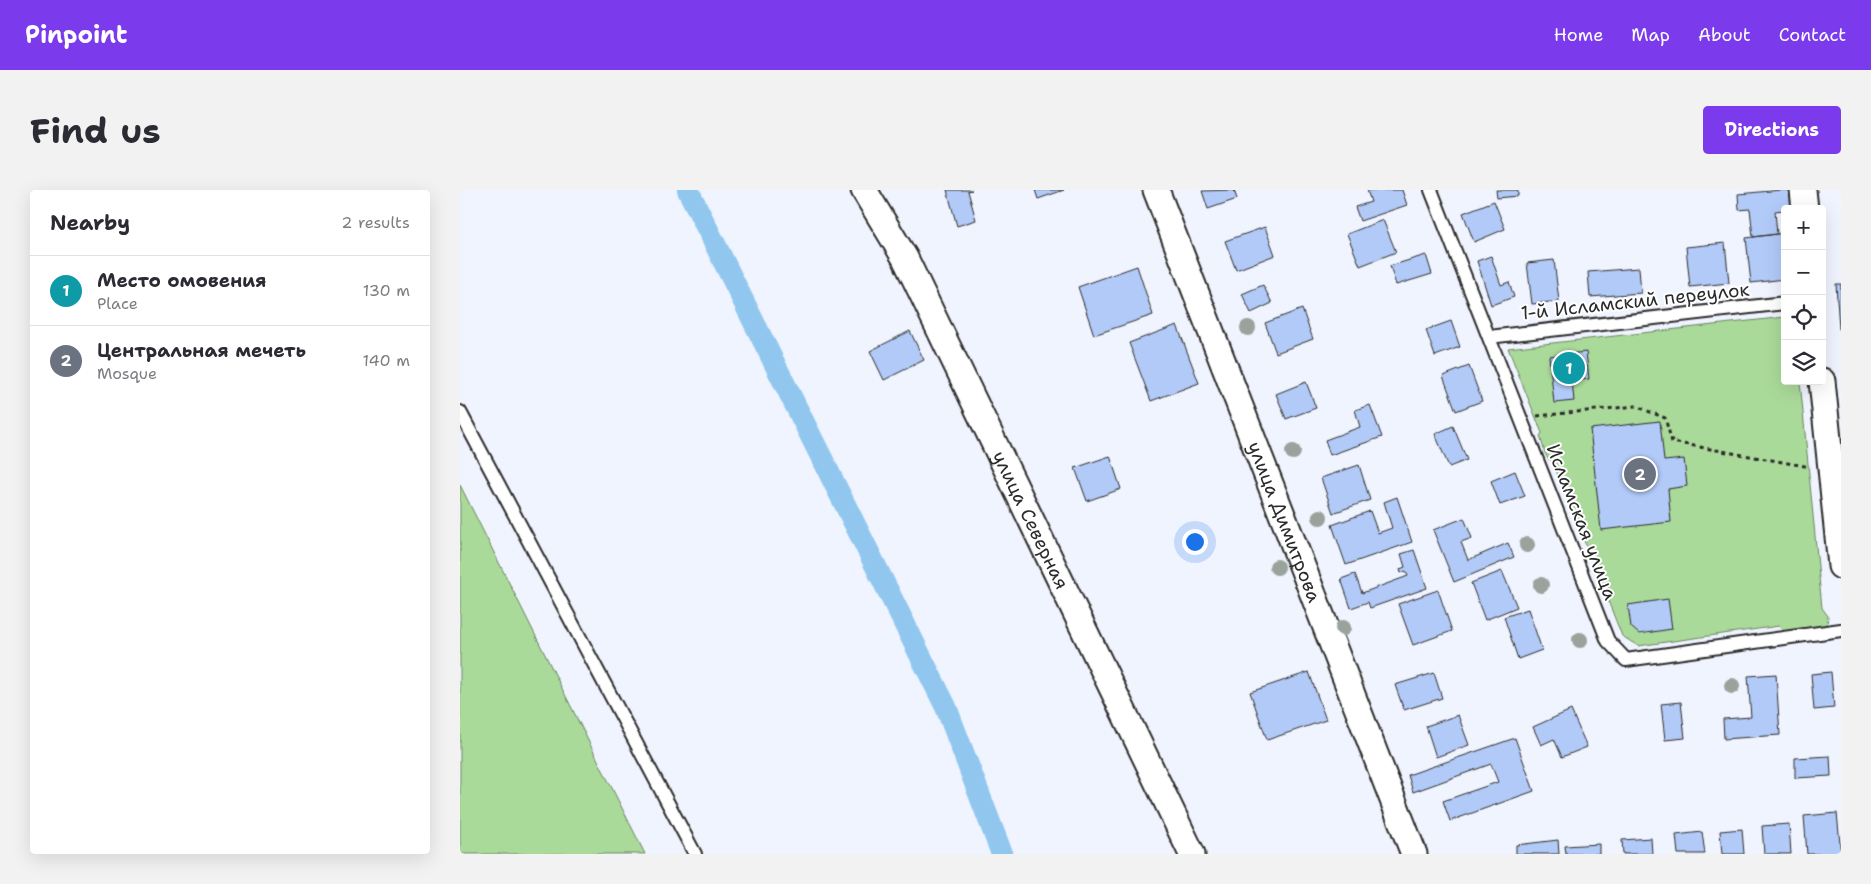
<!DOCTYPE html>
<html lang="en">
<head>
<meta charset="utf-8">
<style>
	:root { --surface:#fff; --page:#f2f2f3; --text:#2b2b33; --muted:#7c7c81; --line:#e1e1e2; --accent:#7c3aed }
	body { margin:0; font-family:"Shantell Sans",sans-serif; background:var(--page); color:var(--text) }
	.controls { position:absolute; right:15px; top:15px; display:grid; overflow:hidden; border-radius:5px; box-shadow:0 5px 20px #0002 }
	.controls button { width:45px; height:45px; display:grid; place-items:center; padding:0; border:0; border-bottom:1px solid var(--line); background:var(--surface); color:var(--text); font:25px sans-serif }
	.you { position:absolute; left:734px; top:351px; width:18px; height:18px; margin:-12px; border:4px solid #fff; border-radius:50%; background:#1a73e8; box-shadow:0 0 0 8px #1a73e833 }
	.badge { display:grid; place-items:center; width:32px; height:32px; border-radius:50%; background:var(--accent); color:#fff; font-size:16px; font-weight:700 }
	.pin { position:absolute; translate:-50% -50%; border:2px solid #fff; box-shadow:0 1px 5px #0006 }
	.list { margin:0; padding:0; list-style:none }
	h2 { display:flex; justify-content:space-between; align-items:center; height:65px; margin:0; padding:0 20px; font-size:21px }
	h2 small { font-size:16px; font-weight:400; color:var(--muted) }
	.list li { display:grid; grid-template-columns:32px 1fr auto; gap:15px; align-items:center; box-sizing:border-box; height:70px; padding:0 20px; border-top:1px solid var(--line) }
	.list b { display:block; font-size:19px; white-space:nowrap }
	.list p { margin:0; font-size:16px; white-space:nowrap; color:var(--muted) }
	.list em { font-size:16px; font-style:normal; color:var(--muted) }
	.icon { flex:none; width:28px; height:28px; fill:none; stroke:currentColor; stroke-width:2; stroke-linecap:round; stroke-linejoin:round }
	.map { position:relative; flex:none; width:1381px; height:664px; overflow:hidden; border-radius:5px }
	header { display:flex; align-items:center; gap:30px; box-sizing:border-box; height:70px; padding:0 25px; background:var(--accent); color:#fff }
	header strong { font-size:24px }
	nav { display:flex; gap:28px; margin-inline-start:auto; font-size:18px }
	.intro { display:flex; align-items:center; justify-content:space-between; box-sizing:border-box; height:120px; padding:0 30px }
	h1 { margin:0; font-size:35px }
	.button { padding:12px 22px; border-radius:5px; background:var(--accent); color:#fff; font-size:18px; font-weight:700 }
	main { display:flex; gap:30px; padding:0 30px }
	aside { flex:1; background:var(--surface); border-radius:5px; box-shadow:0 5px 20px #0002 }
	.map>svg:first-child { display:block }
	.green { fill:#aada9a; stroke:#6a8262 }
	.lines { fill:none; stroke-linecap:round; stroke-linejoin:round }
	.canal { stroke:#91c7ef; stroke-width:22 }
	.building { fill:#b2caf8; stroke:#2b2b2b }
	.service-casing { stroke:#2b2b2b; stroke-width:16 }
	.minor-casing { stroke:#2b2b2b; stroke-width:29 }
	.path { stroke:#2b2b2b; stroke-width:3; stroke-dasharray:4 4; stroke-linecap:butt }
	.service { stroke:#fff; stroke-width:12 }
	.minor { stroke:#fff; stroke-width:25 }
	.tree { fill:#99a39c }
	.labels { text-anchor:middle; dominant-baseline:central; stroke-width:4; stroke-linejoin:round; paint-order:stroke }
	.street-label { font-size:19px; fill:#2b2b2b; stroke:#fff }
</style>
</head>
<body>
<header>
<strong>Pinpoint</strong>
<nav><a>Home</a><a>Map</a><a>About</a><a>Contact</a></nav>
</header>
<div class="intro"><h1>Find us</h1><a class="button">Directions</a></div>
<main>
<aside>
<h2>Nearby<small>2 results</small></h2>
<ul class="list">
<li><span class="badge" style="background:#0f9aa8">1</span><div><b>Место омовения</b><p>Place</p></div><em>130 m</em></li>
<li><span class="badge" style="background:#6b7280">2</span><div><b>Центральная мечеть</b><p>Mosque</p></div><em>140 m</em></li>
</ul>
</aside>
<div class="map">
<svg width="1381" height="664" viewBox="0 0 1381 664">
	<rect width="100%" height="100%" fill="#f0f4fe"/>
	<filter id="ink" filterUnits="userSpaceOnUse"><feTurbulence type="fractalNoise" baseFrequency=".02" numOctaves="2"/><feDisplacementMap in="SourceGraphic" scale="10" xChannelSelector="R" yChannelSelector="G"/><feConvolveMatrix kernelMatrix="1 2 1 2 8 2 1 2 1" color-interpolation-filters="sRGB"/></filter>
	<g filter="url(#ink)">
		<!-- green -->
		<path class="green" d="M1325,127V191H1340L1362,418L1368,426L1367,438H1342L1337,442L1324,443L1319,436L1178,456L1162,446L1092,270L1088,269L1085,263L1080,246L1082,243L1048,158Z
			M0,295L185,664H0Z"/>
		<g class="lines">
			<!-- canal -->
			<path class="canal" d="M228,0L486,517L542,664"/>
		</g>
		<!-- building -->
		<path class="building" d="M487,0H512L508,1L516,30L497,36Z
			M575,0H604L578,9Z
			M774,0L777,9L748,19L742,1Z
			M907,0H942L947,15L900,31L895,17L911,12Z
			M1036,0H1058V6L1037,8Z
			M1321,0H1331L1333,19L1315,21L1317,44L1293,47L1290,19L1279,20L1278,4Z
			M1034,11L1045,39L1014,52L1003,23Z
			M923,30L936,62L900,76L887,44Z
			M805,37L815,65L776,80L765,51Z
			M1325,43V89L1291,93L1286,48Z
			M1265,53L1269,93L1230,97L1226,57Z
			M966,65L972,84L936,95L930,76Z
			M1031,66L1041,95L1049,92L1054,107L1031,115L1017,71Z
			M1094,70L1099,111L1072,114L1067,73Z
			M677,76L693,125L634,145L618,97Z
			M1179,78L1181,103L1130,107L1128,82Z
			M1376,94H1381V139H1379Z
			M803,95L812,113L791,123L782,104Z
			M842,119L853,149L816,163L805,133Z
			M991,131L1000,157L975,166L966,140Z
			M717,135L739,193L691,211L669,153Z
			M450,141L464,170L424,190L410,161Z
			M1126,162L1129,189L1112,191L1114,211L1094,213L1089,166Z
			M1009,176L1022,211L996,221L983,186Z
			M846,192L856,218L826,229L816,204Z
			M910,215L922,247L870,265L865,250L900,237L895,220Z
			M1200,231L1204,271L1224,269L1227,296L1208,299L1211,332L1141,340L1130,239Z
			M993,236L1007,270L989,277L975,244Z
			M650,266L661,299L627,311L615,278Z
			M899,275L910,310L873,323L861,288Z
			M1055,281L1065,306L1040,315L1031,291Z
			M937,307L952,352L886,375L872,335L910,321L918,343L932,338L924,312Z
			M1004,328L1012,348L1001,352L1008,370L1048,353L1054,367L994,392L973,340Z
			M954,360L967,398L910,418L908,412L891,418L881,389L895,384L902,403L948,386L946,381L941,383L940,379L945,377L941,364Z
			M1042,381L1057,417L1025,430L1011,393Z
			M978,400L992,441L953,455L938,414Z
			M1208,409L1212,439L1179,444L1171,437L1168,415Z
			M1068,419L1082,460L1058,469L1044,427Z
			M849,482L866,530L807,550L790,502Z
			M1371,482L1374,518L1354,520L1351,484Z
			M974,483L982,508L944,520L935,495Z
			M1316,484L1320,545L1264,549L1263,529L1291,527L1288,486Z
			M1221,512L1225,548L1205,550L1201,514Z
			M1111,520L1127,557L1102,567L1094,549L1081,555L1073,537Z
			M998,525L1009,555L976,567L966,536Z
			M1055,548L1074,601L990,631L983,611L1038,592L1031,574L953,602L948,585Z
			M1370,566L1371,586L1335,588V568Z
			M1377,623L1381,664H1347L1344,626Z
			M1329,634L1331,664H1304L1302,636Z
			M1282,639L1284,664H1262L1260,641Z
			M1242,642L1245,664H1218L1216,645Z
			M1191,648L1192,664H1163L1162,650Z
			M1098,650L1099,664H1056V655Z
			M1139,654V664H1106L1105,656Z"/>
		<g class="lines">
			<defs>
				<path id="service" d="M971,0L1148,451L1166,470L1381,440
					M1029,147L1325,113
					M0,222L235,664"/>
				<g id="minor">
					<path id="s1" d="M404,0L445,68L732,664"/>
					<path id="s2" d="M696,0L954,664"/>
					<path d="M1343,0L1345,19"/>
					<path d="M1362,191L1381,376"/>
				</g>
			</defs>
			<!-- service casing -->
			<use href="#service" class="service-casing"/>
			<!-- minor casing -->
			<use href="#minor" class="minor-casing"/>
			<!-- path -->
			<path class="path" d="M1077,226L1176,216L1205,228L1212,252L1350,277"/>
			<!-- service -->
			<use href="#service" class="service"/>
			<!-- minor -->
			<use href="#minor" class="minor"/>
		</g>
		<!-- trees -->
		<g class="tree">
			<circle cx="788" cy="138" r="8"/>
			<circle cx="833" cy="262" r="8"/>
			<circle cx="860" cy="327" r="8"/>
			<circle cx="1067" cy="355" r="8"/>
			<circle cx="817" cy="377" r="8"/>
			<circle cx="1081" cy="395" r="8"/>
			<circle cx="883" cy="438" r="8"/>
			<circle cx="1120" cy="450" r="8"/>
			<circle cx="1272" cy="496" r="8"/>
		</g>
	</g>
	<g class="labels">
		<!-- street labels -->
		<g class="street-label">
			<text transform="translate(1175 111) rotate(-6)">1-й Исламский переулок</text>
			<text stroke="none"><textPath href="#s1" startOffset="370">улица Северная</textPath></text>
			<text stroke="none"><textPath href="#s2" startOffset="356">улица Димитрова</textPath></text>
			<text transform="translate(1122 332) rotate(69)">Исламская улица</text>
		</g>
	</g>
</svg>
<div class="controls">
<button>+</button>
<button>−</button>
<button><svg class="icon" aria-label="locate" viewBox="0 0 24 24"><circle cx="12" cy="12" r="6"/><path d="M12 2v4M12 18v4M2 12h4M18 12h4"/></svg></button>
<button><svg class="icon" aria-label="layers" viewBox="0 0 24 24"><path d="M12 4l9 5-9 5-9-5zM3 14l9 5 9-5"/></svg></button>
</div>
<div class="you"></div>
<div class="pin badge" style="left:1109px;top:178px;background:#0f9aa8">1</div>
<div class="pin badge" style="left:1180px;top:284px;background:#6b7280">2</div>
</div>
</main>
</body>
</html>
